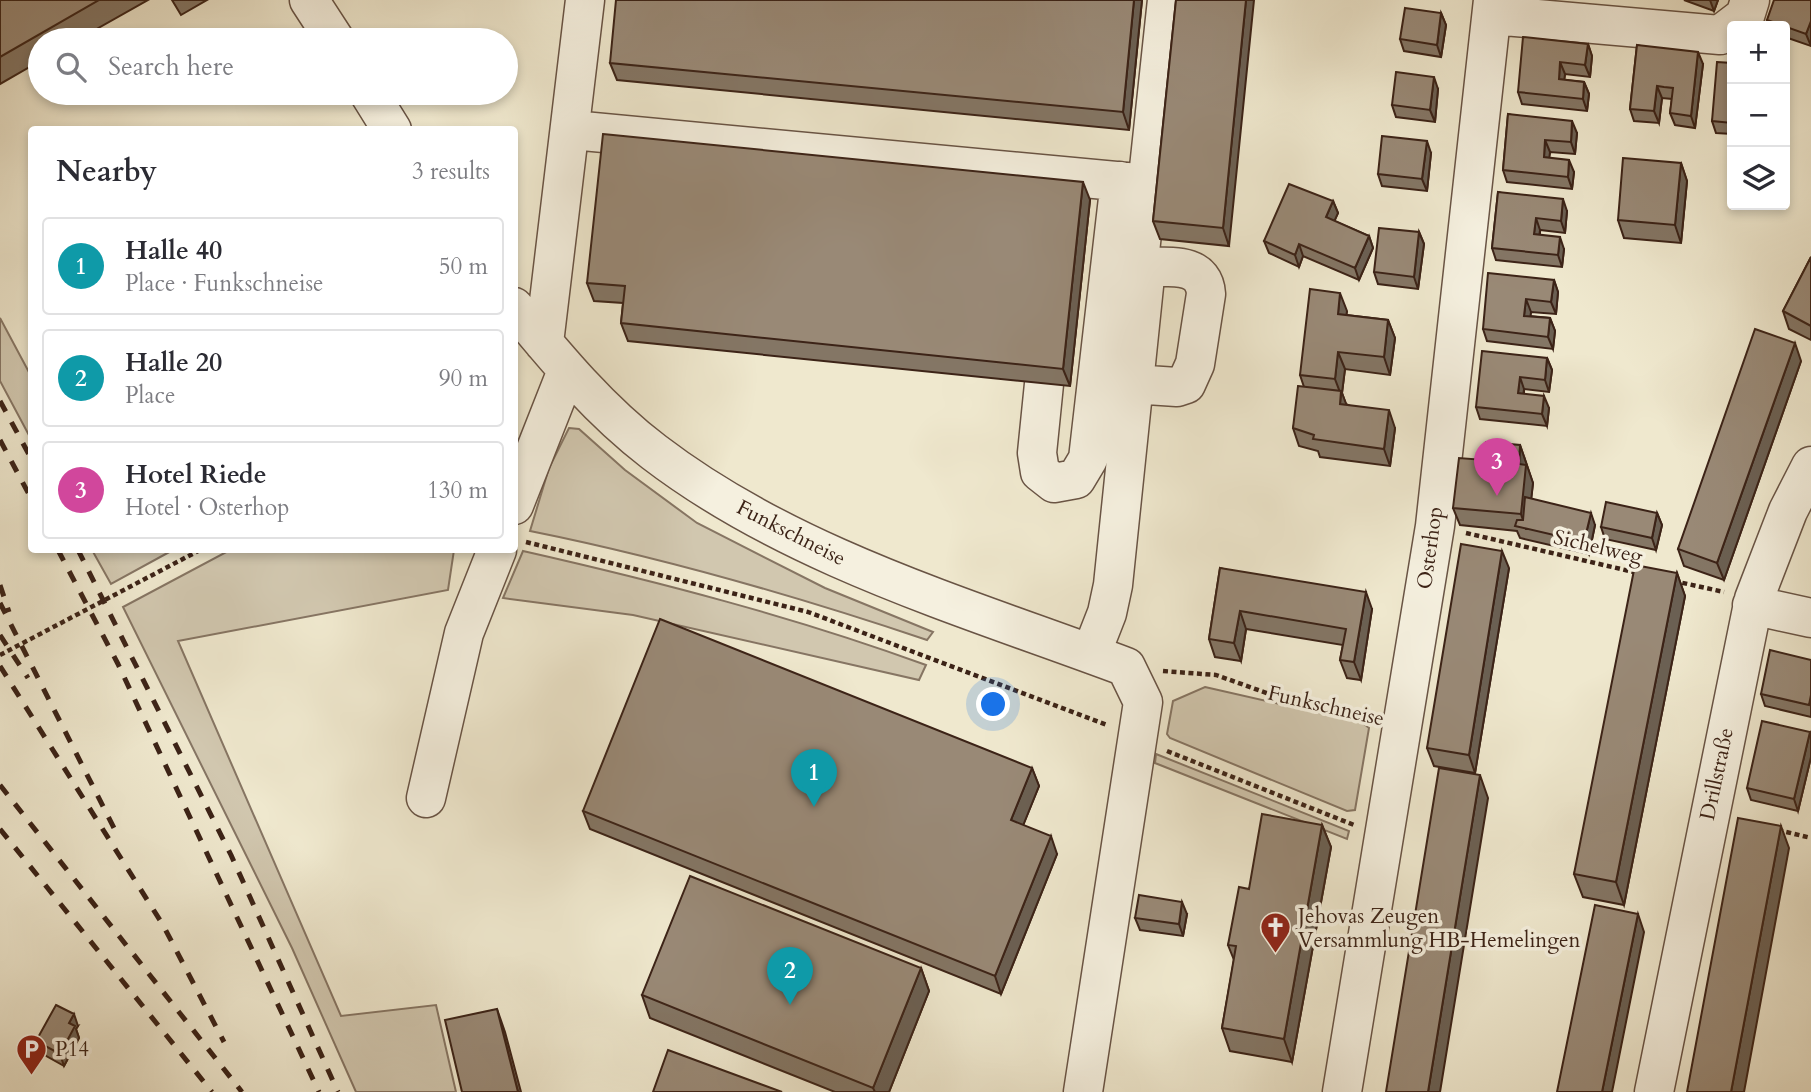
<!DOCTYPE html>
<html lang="en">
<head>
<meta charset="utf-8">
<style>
	:root { --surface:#fff; --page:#f2f2f3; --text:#2b2b33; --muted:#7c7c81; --line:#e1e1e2; --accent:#d93025 }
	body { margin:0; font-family:Cardo,serif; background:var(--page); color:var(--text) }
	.controls { position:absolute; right:21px; top:21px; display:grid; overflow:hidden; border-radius:7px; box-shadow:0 4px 10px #0003 }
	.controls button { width:63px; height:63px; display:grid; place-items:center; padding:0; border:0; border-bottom:2px solid var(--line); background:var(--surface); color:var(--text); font:35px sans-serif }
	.you { position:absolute; left:994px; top:705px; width:24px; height:24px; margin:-18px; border:5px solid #fff; border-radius:50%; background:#1a73e8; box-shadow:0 0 0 10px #1a73e833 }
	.badge { display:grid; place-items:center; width:46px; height:46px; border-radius:50%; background:var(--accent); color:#fff; font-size:23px; font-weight:700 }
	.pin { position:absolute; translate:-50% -58px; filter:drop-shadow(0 2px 4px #0008) }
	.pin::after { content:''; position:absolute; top:37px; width:24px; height:21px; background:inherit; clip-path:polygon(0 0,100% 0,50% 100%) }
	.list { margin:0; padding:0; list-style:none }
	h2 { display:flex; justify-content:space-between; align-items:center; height:91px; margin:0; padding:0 28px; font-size:30px }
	h2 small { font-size:23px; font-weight:400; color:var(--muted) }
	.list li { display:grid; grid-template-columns:46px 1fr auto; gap:21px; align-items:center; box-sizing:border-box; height:98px; margin:0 14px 14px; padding:0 14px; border:2px solid var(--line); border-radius:7px }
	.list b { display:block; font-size:26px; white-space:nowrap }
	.list p { margin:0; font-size:23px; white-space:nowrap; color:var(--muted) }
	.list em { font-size:23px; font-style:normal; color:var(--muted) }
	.icon { flex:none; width:38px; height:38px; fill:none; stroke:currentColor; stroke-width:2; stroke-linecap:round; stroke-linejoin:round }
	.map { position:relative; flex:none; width:1811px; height:1092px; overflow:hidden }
	.search { position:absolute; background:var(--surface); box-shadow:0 4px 10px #0003; left:28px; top:28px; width:490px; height:77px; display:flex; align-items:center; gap:18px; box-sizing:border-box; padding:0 24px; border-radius:38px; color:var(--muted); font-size:26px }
	.panel { position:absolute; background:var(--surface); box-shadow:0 4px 10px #0003; left:28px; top:126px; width:490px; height:427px; border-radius:7px }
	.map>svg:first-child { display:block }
	.green { fill:#d1c7af; stroke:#867563; stroke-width:2 }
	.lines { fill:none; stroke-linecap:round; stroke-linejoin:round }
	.minor-casing { stroke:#695445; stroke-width:41 }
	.path { stroke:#3c2317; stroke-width:4.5; stroke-dasharray:5 3.5; stroke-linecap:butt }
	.minor { stroke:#f5f0df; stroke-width:38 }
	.rail { stroke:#3c2317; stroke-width:5; stroke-dasharray:12 12; stroke-linecap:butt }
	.path-bridge { stroke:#3c2317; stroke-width:4.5; stroke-dasharray:5 3.5; stroke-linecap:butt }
	.wall { fill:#847665; stroke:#3c2317; stroke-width:2 }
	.shaded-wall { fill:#6b6053; stroke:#3c2317; stroke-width:2 }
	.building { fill:#998976; stroke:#3c2317; stroke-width:2 }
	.labels { text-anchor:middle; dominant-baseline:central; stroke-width:7; stroke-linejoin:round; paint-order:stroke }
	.street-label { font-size:21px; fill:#3c2317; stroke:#f5f0df }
	.poi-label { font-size:21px; fill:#3c2317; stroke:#f5f0df; text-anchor:start }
</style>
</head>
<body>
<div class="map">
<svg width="1811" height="1092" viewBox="0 0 1811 1092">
	<rect width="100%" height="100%" fill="#efe8ce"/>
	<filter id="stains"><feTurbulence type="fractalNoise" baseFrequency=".00286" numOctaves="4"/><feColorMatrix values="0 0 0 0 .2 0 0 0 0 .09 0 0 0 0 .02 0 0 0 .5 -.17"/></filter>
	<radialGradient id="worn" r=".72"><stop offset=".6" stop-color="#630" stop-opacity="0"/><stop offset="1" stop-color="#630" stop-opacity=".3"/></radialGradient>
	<!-- green -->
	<path class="green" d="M0,318L31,376V439L0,381Z
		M569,428L579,429L625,470L697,523L825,588L933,632L927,640C796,596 665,558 530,531L549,468Z
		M92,550H173L111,584Z
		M230,550H454L448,590L178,641L341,1016L436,1005L456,1092H356L292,948L123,607Z
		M523,551C660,582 794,617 926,665L919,680L633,615L503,598Z
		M1205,687L1363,723L1369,728L1355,810L1347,811L1170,738L1167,734L1173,701Z
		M1156,754L1349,831L1347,839L1155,763Z"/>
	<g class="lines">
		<defs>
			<path id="minor" d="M309,0L335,40
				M1492,15L1720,35L1745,16L1750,0
				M369,93L392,130
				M572,130L1148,184
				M514,307C557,359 600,411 654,452C791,557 966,607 1126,667L1143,702L1083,1092
				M544,343L585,0
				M1044,384L1037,453L1040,472L1054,483L1076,479L1088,459L1120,181
				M1132,384L1177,387L1186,384L1195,364L1206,294C1204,262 1170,267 1146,267
				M514,505L566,373
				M1752,605L1811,618
				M1091,654L1107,613L1113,585L1146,267L1140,252L1167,0
				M426,798L464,633L497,550
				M1342,1092L1435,526L1493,0
				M1654,1092L1754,599L1788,511L1811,466"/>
		</defs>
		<!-- minor casing -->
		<use href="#minor" class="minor-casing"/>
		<!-- path -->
		<path class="path" d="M1466,533L1638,573
			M526,542L808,612L1107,725
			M200,550H201
			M1674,581L1724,592
			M1163,671L1216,675L1292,702L1372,717
			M1167,751L1354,825
			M1778,830L1811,838"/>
		<!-- minor -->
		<use href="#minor" class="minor"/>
		<!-- rail -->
		<path class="rail" d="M0,401L32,460
			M0,440L32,500
			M58,550L118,664L319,1092
			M78,550L231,855L338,1092
			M0,585L9,612
			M0,603L114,828
			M0,635L28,678
			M0,666L163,925L224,1042
			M0,785L242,1092
			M0,829L212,1092"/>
		<!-- path-bridge -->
		<path class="path-bridge" d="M0,655L200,550"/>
	</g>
	<!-- wall -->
	<path class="wall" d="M0,0H148L77,40H40V61L0,84Z
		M172,0H207L181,15Z
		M1142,0L1129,130L617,80L610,63Z
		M1176,0L1229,246L1160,239L1153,221Z
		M1684,0H1718L1714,11Z
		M1811,0V46L1785,37V26H1769L1767,20Z
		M1441,13L1446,25L1441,57L1404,51L1400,39Z
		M1588,44L1592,56L1590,77L1565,74L1564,80L1584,82L1589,94L1587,111L1522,104L1518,92Z
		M1637,45L1703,64L1695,128L1675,125L1670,113L1672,99L1662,98L1659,123L1634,121L1630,109Z
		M1732,63V134L1716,133L1712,121Z
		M1438,89L1435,122L1396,117L1392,105Z
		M1508,114L1577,133L1575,154L1550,152L1549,157L1574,172L1572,189L1507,182L1503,170Z
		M1431,153L1427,191L1382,186L1378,174Z
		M1681,163L1687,181L1681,243L1624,238L1618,220Z
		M1498,192L1567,211L1565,233L1540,230V235L1564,249L1562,267L1496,260L1492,248Z
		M1090,200L1070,386L628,341L621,323L623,303L594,301L587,283Z
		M1333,201L1338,213L1334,221L1369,236L1373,248L1359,280L1303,256L1299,267L1269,253L1264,241Z
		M1419,232L1424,244L1418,289L1378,284L1374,272Z
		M1811,257V340L1789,329L1783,311Z
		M1554,280L1558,292L1556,314L1531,312L1530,316L1550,318L1555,331L1553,349L1487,341L1483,329Z
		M1347,311L1346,315L1388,320L1395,338L1390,375L1345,369L1342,393L1346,404L1395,428L1390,466L1320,457L1318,451L1299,446L1293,428L1304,387L1300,375Z
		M1547,358L1552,370L1549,392L1524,389V394L1549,408L1547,426L1480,419L1476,407Z
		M1801,361L1724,580L1684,566L1678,549Z
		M1520,445L1533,483L1531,499L1595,525L1589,554L1520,538L1517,531L1460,525L1453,508L1484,460Z
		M1657,513L1662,525L1656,550L1605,539L1601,527Z
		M1220,568L1372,609L1361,680L1347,678L1340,660L1343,645L1246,629L1241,661L1215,657L1209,639Z
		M1509,568L1475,773L1434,766L1427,748Z
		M1677,573L1685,596L1624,905L1583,897L1574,874Z
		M1811,660V717L1765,706L1761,694Z
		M1810,732L1811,736V757L1798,811L1751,800L1747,788Z
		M1032,768L1039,786L1023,825L1057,854L1001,994L590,829L583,811Z
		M1322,825L1331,847L1292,1062L1230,1051L1222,1028L1234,960L1228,945L1249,889Z
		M1187,914L1183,936L1140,930L1135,918Z
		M921,968L929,991L889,1092H835L650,1018L642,995Z
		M78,1026L76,1029L79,1038L64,1066L41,1053L36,1041Z"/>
	<!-- shaded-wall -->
	<path class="shaded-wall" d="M1134,0H1142L1129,130L1123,112Z
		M1246,0H1254L1229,246L1223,228Z
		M1710,0H1718L1714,11Z
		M1441,13L1446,25L1441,57L1437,45Z
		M1811,21V46L1806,34Z
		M1588,44L1592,56L1590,77L1585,65Z
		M1698,52L1703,64L1695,128L1691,116Z
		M1560,62L1565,74L1563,91L1559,79Z
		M1434,77L1438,89L1435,122L1430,110Z
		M1584,82L1589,94L1587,111L1583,99Z
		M1657,86L1662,98L1659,123L1654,111Z
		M1572,121L1577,133L1575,154L1571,142Z
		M1545,140L1550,152L1548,169L1544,157Z
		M1427,141L1431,153L1427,191L1422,179Z
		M1569,160L1574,172L1572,189L1568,177Z
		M1681,163L1687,181L1681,243L1675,225Z
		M1083,182L1090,200L1070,386L1063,369Z
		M1563,199L1567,211L1565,233L1561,221Z
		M1333,201L1338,213L1331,229L1326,217Z
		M1536,218L1540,230L1538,246L1534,234Z
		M1419,232L1424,244L1418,289L1414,277Z
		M1369,236L1373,248L1359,280L1355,268Z
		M1560,237L1564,249L1562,267L1558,255Z
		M1299,244L1303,256L1299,267L1295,255Z
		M1554,280L1558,292L1556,314L1551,302Z
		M1340,293L1347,311L1344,332L1338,314Z
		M1526,299L1531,312L1529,328L1524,316Z
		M1550,318L1555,331L1553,349L1548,337Z
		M1388,320L1395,338L1390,375L1384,357Z
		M1795,343L1801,361L1724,580L1717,563Z
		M1338,352L1345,369L1342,393L1348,409L1340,404L1341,395L1335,379Z
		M1547,358L1552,370L1549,392L1545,380Z
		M1520,377L1524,389L1522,405L1518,393Z
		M1544,396L1549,408L1547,426L1542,414Z
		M1389,410L1395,428L1390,466L1384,449Z
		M1520,445L1533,483L1528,529H1526L1521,514L1519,464Z
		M1591,513L1595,525L1589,554L1584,542Z
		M1657,513L1662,525L1656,550L1652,538Z
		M1502,551L1509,568L1475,773L1469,755Z
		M1677,573L1685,596L1624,905L1616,882Z
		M1366,592L1372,609L1361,680L1354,662Z
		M1240,611L1246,629L1241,661L1234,643Z
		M1810,732L1811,736V757L1798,811L1794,799Z
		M1032,768L1039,786L1018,838L1011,820Z
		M1480,775L1488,798L1440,1092H1428Z
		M1322,825L1331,847L1292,1062L1284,1039Z
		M1781,826L1789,848L1744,1092H1731Z
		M1051,836L1057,854L1001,994L995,976Z
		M1182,902L1187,914L1183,936L1179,924Z
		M1638,914L1644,932L1612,1092H1602Z
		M921,968L929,991L889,1092H875L873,1088Z
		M497,1009L505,1032L521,1092H518Z
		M74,1014L78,1026L76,1029L79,1038L64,1066L60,1054L69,1023Z"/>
	<!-- building -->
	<path class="building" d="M0,0H99L0,57Z
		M616,0H1134L1123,112L610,63Z
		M1176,0H1246L1223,228L1153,221Z
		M1774,0H1811V21L1806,34L1767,20Z
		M1405,8L1441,13L1437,45L1400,39Z
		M1523,37L1588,44L1585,65L1560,62L1559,79L1584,82L1583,99L1518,92Z
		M1637,45L1698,52L1691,116L1670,113L1673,88L1664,87L1657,86L1654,111L1630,109Z
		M1717,62L1732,63V123L1712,121Z
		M1396,72L1434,77L1430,110L1392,105Z
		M1508,114L1572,121L1571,142L1545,140L1544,157L1569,160L1568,177L1503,170Z
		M603,134L1083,182L1063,369L621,323L625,286L587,283Z
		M1382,136L1427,141L1422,179L1378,174Z
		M1623,158L1681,163L1675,225L1618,220Z
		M1289,184L1333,201L1326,217L1369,236L1355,268L1299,244L1295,255L1264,241Z
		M1498,192L1563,199L1561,221L1536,218L1534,234L1560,237L1558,255L1492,248Z
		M1379,228L1419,232L1414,277L1374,272Z
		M1811,257V326L1783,311Z
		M1488,273L1554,280L1551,302L1526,299L1524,316L1550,318L1548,337L1483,329Z
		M1310,289L1340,293L1338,314L1388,320L1384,357L1338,352L1335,379L1300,375Z
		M1755,329L1795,343L1717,563L1678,549Z
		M1482,351L1547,358L1545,380L1520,377L1518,393L1544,396L1542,414L1476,407Z
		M1298,386L1341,391L1340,404L1389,410L1384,449L1313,439L1314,435L1293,428Z
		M1486,442L1520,445L1519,464L1526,465L1521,514L1453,508L1459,458L1484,460Z
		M1525,497L1591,513L1584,542L1515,526L1517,520H1523Z
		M1606,502L1657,513L1652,538L1601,527Z
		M1461,544L1502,551L1469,755L1427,748Z
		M1635,565L1677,573L1616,882L1574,874Z
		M1220,568L1366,592L1354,662L1340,660L1346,629L1240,611L1234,643L1209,639Z
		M660,619L1032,768L1011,820L1051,836L995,976L583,811Z
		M1770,650L1811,660V695L1809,705L1761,694Z
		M1762,721L1810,732L1794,799L1747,788Z
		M1439,768L1480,775L1428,1092H1386Z
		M1262,814L1322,825L1284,1039L1222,1028L1236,946L1228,945L1239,887L1249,889Z
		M1738,818L1781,826L1731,1092H1687Z
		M690,876L921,968L873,1088L642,995Z
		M1139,895L1182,902L1179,924L1135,918Z
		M1595,905L1638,914L1602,1092H1557Z
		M56,1005L74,1014L69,1023L75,1026L60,1054L36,1041Z
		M497,1009L518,1092H462L445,1020Z
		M668,1050L782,1092H653Z"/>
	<!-- icons -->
	<defs>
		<symbol id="church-pin" viewBox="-11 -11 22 30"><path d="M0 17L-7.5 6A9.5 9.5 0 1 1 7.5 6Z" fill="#8f2418" stroke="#f5f0df"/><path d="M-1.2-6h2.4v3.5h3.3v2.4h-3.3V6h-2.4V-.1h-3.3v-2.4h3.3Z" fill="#fff"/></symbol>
		<symbol id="parking-pin" viewBox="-11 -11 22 30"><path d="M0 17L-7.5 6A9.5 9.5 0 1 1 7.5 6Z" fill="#8f2418" stroke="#f5f0df"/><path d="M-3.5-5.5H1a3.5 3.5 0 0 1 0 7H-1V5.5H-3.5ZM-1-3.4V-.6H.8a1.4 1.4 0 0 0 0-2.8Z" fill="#fff"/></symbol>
	</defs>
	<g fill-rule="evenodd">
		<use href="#church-pin" x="1258" y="910" width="35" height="47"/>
		<use href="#parking-pin" x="14" y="1032" width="35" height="47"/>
	</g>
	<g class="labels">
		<!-- street labels -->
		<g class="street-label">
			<text transform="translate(791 533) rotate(27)">Funkschneise</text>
			<text transform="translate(1598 547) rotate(13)">Sichelweg</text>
			<text transform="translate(1430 548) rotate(-82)">Osterhop</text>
			<text transform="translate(1326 706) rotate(13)">Funkschneise</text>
			<text transform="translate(1717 774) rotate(-78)">Drillstraße</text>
		</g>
		<!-- poi labels -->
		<g class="poi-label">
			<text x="1298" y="916">Jehovas Zeugen<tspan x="1298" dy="24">Versammlung HB-Hemelingen</tspan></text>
			<text x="55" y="1049">P14</text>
		</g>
	</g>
	<rect width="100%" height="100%" filter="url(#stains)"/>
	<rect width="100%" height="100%" fill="url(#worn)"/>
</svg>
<div class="controls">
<button>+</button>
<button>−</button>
<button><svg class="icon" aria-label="layers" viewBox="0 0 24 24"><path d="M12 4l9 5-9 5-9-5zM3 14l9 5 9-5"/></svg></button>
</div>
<div class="you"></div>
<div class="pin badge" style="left:814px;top:807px;background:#0f9aa8">1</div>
<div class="pin badge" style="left:790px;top:1005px;background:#0f9aa8">2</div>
<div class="pin badge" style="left:1497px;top:496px;background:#d1479c">3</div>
<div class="search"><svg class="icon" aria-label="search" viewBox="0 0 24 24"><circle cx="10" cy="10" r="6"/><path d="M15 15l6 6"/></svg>Search here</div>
<section class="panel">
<h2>Nearby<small>3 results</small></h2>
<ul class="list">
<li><span class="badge" style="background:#0f9aa8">1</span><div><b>Halle 40</b><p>Place · Funkschneise</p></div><em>50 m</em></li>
<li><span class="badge" style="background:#0f9aa8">2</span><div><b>Halle 20</b><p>Place</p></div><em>90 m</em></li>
<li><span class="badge" style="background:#d1479c">3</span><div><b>Hotel Riede</b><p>Hotel · Osterhop</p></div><em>130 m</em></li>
</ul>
</section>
</div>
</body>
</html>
